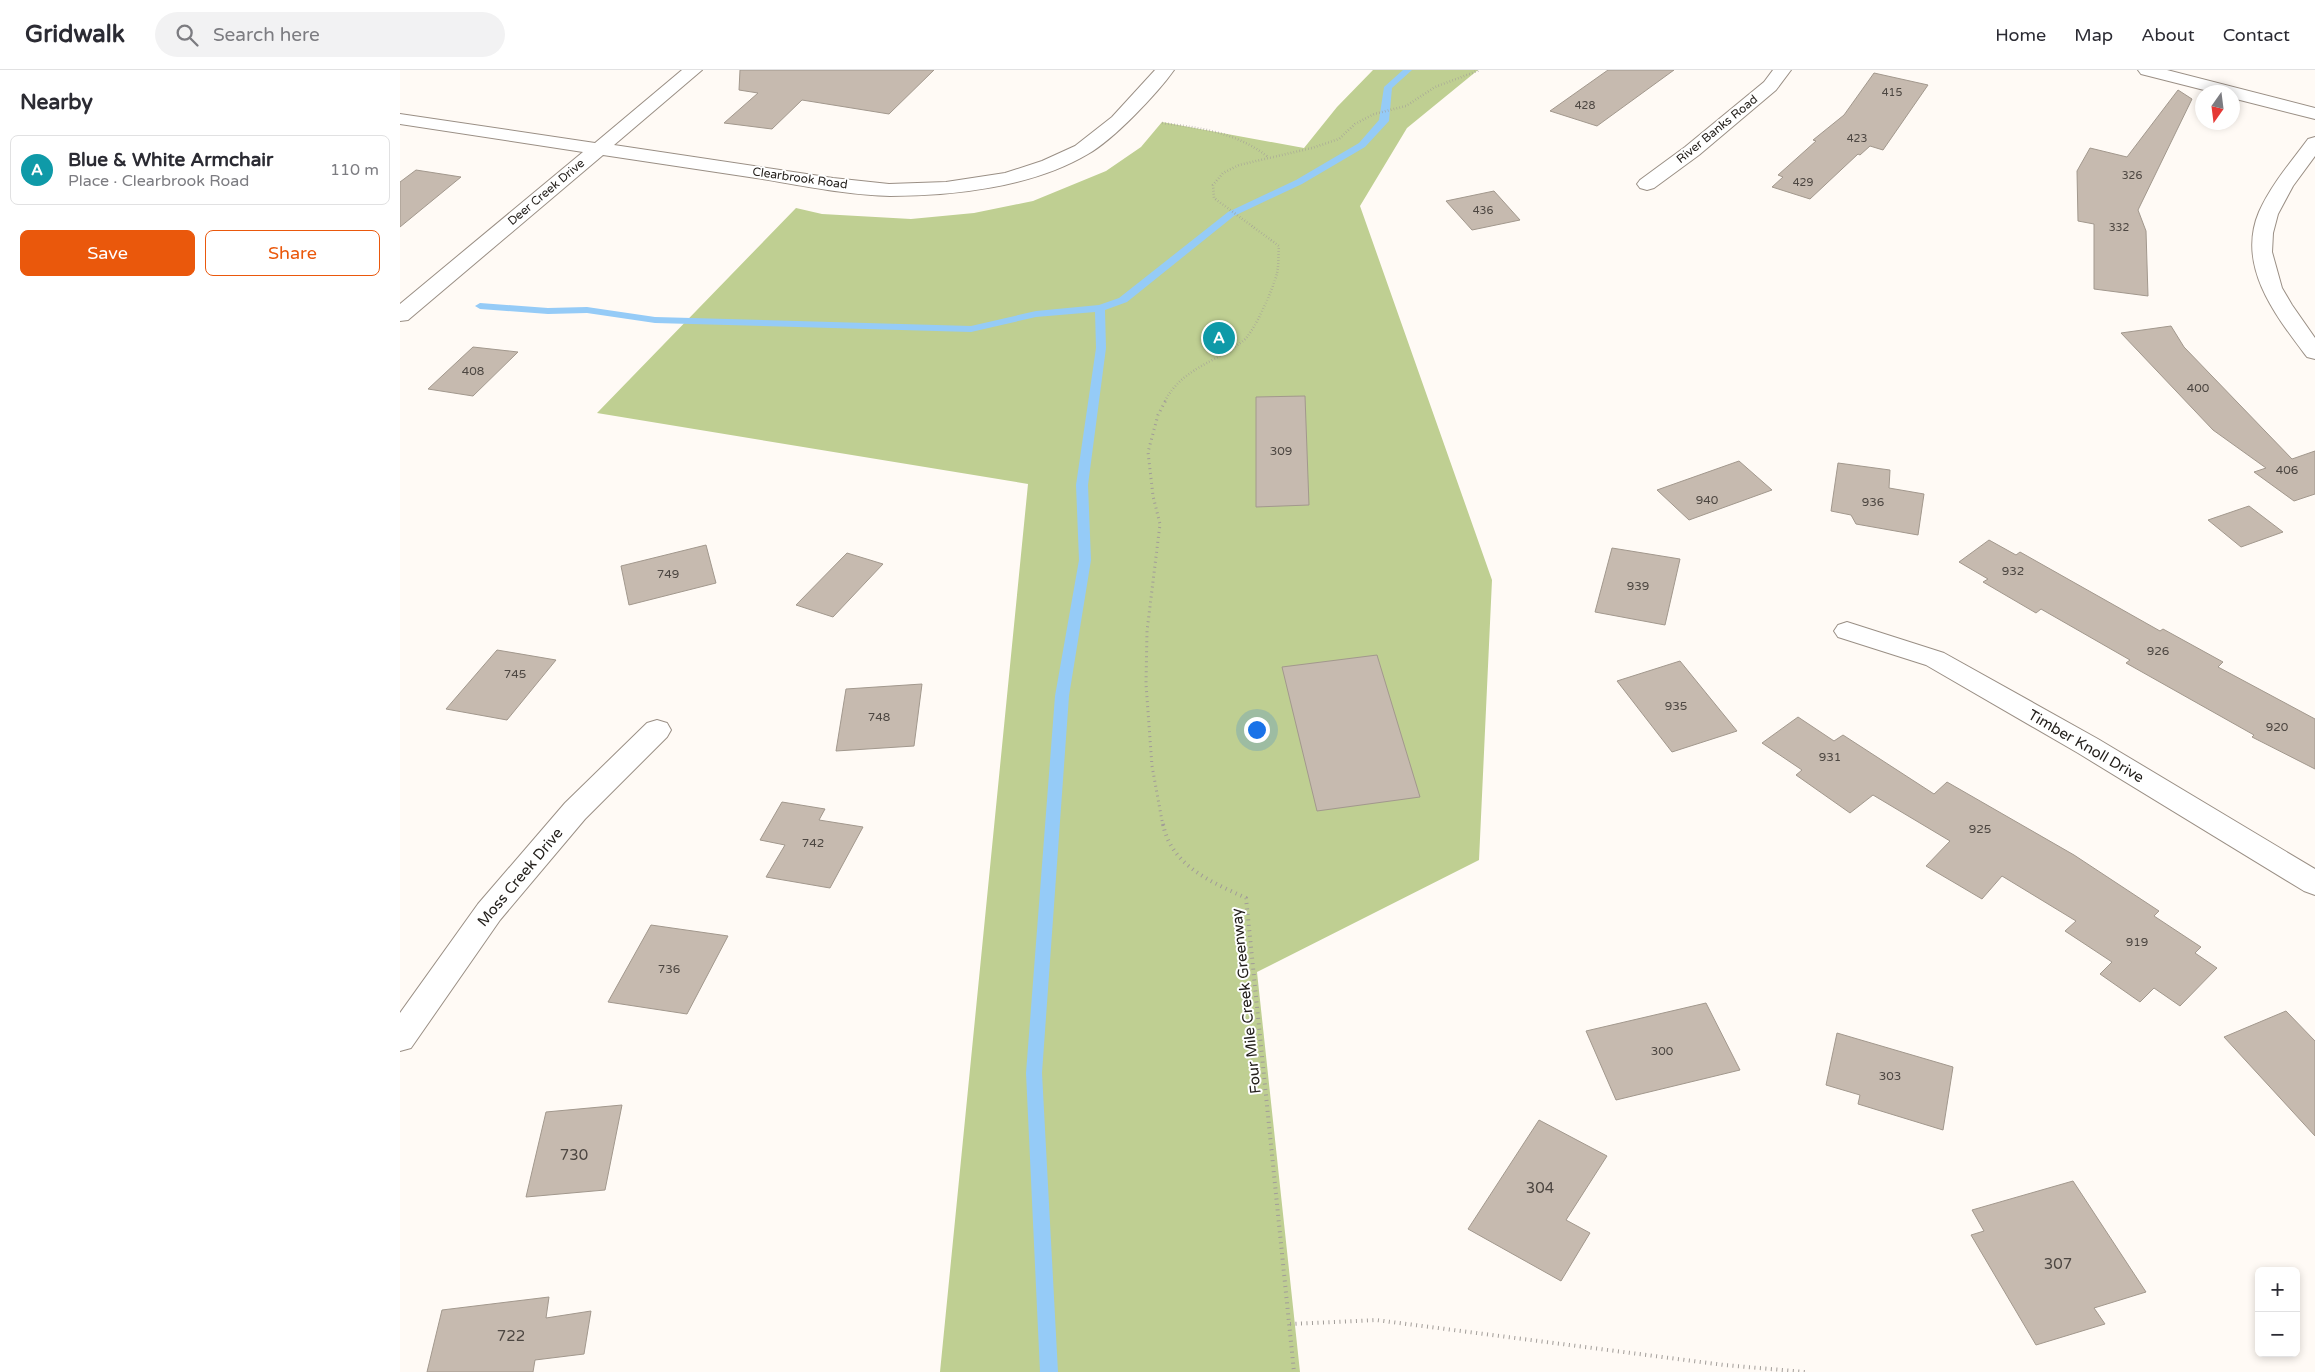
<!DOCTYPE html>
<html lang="en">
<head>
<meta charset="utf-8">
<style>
	:root { --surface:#fff; --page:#f2f2f3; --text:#2b2b33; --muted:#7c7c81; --line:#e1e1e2; --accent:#ea580c }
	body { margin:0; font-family:"Varela Round",sans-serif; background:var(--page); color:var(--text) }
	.controls { position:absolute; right:15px; bottom:15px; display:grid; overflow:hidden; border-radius:8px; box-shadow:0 2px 8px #0003 }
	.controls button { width:45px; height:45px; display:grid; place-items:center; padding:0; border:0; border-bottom:1px solid var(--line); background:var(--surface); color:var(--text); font:25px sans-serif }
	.compass { position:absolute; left:1795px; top:15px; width:45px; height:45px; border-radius:50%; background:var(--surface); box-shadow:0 2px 8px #0003; rotate:194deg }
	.you { position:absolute; left:856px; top:659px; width:18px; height:18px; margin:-12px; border:4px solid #fff; border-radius:50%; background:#1a73e8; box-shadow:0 0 0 8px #1a73e833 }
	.badge { display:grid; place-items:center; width:32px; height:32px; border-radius:50%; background:var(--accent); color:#fff; font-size:16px; font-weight:700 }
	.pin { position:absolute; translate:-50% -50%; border:2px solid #fff; box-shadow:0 1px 5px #0006 }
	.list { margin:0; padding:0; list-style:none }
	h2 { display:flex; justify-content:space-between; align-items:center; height:65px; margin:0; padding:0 20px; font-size:21px }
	h2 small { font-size:16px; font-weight:400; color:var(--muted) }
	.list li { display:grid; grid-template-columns:32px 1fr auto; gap:15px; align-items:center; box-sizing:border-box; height:70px; margin:0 10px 10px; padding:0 10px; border:1px solid var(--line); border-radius:8px }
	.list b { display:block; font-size:19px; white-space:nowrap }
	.list p { margin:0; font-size:16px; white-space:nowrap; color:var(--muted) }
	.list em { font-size:16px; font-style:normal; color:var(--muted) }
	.actions { display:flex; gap:10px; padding:15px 20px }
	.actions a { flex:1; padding:11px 0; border:1px solid var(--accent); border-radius:8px; text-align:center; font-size:18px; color:var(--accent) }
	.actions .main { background:var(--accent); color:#fff }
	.icon { flex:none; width:28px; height:28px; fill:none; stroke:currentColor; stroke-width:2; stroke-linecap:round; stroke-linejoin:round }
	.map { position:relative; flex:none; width:1915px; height:1302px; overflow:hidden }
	header { display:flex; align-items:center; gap:30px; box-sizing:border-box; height:70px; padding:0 25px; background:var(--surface); border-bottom:1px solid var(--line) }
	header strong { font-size:24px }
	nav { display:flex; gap:28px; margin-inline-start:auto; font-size:18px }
	.search { width:350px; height:45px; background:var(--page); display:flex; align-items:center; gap:12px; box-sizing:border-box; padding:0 18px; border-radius:28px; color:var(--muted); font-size:19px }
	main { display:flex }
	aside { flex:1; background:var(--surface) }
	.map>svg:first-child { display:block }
	.forest { fill:#bfcf92 }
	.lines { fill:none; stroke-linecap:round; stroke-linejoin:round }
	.stream { fill:#95cbf7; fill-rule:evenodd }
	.building { fill:#c6baaf; stroke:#a2988d }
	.minor-casing { stroke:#9a8f85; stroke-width:2 }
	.path-far2 { stroke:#a19c98; stroke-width:2.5; stroke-dasharray:0.5 2.5; stroke-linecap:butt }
	.path-far1 { stroke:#a19c98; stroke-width:3; stroke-dasharray:1 4; stroke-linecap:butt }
	.path { stroke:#a19c98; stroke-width:4; stroke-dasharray:1 4.5; stroke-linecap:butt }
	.minor { fill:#fff; fill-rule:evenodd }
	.labels { text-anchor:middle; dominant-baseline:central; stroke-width:4; stroke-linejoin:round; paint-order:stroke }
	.far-number-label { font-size:11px; fill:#4c4641 }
	.far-street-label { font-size:12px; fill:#24201c; stroke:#fff }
	.number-label { font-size:12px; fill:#4c4641 }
	.street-label { font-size:15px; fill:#24201c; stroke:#fff }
	.near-number-label { font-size:15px; fill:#4c4641 }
</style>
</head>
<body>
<header>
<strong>Gridwalk</strong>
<div class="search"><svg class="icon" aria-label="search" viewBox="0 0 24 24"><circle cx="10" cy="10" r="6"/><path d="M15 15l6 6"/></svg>Search here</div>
<nav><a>Home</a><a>Map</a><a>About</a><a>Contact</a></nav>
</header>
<main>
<aside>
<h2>Nearby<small></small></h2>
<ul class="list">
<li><span class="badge" style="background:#0f9aa8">A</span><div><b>Blue &amp; White Armchair</b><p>Place · Clearbrook Road</p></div><em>110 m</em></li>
</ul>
<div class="actions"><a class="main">Save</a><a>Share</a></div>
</aside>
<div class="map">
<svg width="1915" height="1302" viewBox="0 0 1915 1302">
	<rect width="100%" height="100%" fill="#fffaf5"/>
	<!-- forest -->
	<path class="forest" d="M973,0H1078L1007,58L960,136L1092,510L1079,790L857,902L900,1302H540L628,414L197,343L396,138L422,144L511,149L574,143L633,131L706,101L741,77L762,52L904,78L937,37Z"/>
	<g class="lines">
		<!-- stream -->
		<path class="stream" d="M1003,0H1012L992,18L989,51L965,77L902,114L834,146L727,232L705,240L706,278L688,415L691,490L669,626L642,1003L658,1302H640L626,1003L655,626L679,490L676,415L696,278L695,242L636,247L571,262L255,253L187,243L148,244L80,239L75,236L80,233L148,238L187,237L255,247L571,256L636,241L699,235L719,228L828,142L896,110L959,73L979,50L984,17Z"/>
	</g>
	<!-- building -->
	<path class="building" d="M340,0H534L489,44L402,30L372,59L324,53L358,23L339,20Z
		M1208,0H1274L1197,56L1150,41Z
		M1474,3L1528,15L1483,80L1470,76L1460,85L1458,84L1410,129L1372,117L1383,107L1378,105L1416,71L1413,70L1444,45Z
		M1778,20L1792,29L1738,140L1746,161L1748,226L1694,219V154L1678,151L1677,101L1690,78L1727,87Z
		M16,100L61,107L0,157V112Z
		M1094,121L1120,150L1072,160L1046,131Z
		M1771,256L1784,277L1892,389L1915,381V424L1894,431L1854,402L1866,398L1813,360L1721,263Z
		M73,277L118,282L73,326L28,319Z
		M905,326L909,435L856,437V327Z
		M1339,391L1372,420L1289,450L1257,420Z
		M1438,393L1490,400L1489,418L1524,424L1518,465L1456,454L1451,445L1431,441Z
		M1849,436L1883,462L1841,477L1808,450Z
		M1589,470L1616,485L1620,482L1760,561L1763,559L1823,592L1818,597L1915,649V699L1852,667L1854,665L1726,593L1730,590L1641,539L1636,543L1583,512L1588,509L1559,492Z
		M306,475L316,513L229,535L221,496Z
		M1212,478L1280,489L1265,555L1195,542Z
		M447,483L483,494L433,547L396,535Z
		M97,580L156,590L107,650L46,639Z
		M977,585L1020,727L917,741L882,597Z
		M1280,591L1337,661L1272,682L1217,611Z
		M522,614L514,676L436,681L446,619Z
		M1398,647L1434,671L1443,665L1534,724L1547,712L1674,785L1759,841L1754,846L1801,877L1795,883L1817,898L1780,936L1754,918L1740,932L1700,904L1712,892L1665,861L1676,851L1602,806L1582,829L1526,796L1550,771L1473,725L1450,743L1396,705L1402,700L1362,673Z
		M382,732L425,739L419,750L463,757L430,818L366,807L385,775L360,770Z
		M251,855L328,866L287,944L208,932Z
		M1306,933L1340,1000L1216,1030L1186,961Z
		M1886,941L1915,971V1066L1824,967Z
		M1437,963L1553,997L1543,1060L1458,1034L1460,1025L1426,1015Z
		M222,1035L205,1120L126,1127L146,1042Z
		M1139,1050L1207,1086L1166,1150L1190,1163L1161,1211L1068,1159Z
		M1673,1111L1746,1222L1694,1238L1705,1254L1636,1275L1571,1165L1584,1161L1572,1140Z
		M149,1227L146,1248L191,1241L184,1284L135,1290L133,1302H27L42,1240Z"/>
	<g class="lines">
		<defs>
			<path id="minor" d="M282,0H302L214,75L433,108L489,114L546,112L605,103L642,91L675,76L712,47L755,0H774C757,24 713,70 688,84C633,117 553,126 490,126C446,125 400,115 356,108C305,100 254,93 203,85L8,250L0,251V234L183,82L0,54V44L195,73Z
				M1373,0H1391L1376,20L1299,85L1254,118L1247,120L1240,118L1237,114L1240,110L1285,77L1364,12Z
				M1738,0H1767L1915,38V49L1832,28V22H1812L1741,4Z
				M1915,67V86L1893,116L1878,144L1873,163L1872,182L1882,218L1892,235L1915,268V289L1907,287C1876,246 1836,196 1859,142C1871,115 1891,92 1908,69Z
				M1447,552L1544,583L1698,669L1915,799V825L1904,821L1678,683L1526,595L1438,567L1434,561L1438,555Z
				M257,650L267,653L271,660L267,667L185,749L100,850L11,978L0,981V943L78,834L165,733L247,653Z"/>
		</defs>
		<!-- minor casing -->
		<use href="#minor" class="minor-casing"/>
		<!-- path-far2 -->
		<path class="path-far2" d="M762,53C801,58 836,62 868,87
			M765,331C782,298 817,292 843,271C854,263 874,217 877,203C879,194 878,185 879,176L814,128L813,115L823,103L839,95L912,78L939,69L955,54L974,44L1006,36L1035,17L1080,0"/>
		<!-- path-far1 -->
		<path class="path-far1" d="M763,756L752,696L746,614L747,561L760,454L753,426L748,382L758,345L766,330"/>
		<!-- path -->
		<path class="path" d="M763,754C771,796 812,812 846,828L894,1302
			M890,1254L976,1250L1324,1295L1405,1302"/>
		<!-- minor -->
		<use href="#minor" class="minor"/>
	</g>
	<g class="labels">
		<!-- far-number labels -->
		<g class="far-number-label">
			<text x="1492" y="22">415</text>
			<text x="1185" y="35">428</text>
			<text x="1457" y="68">423</text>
			<text x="1732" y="105">326</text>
			<text x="1403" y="112">429</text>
			<text x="1083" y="140">436</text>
			<text x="1719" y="157">332</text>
		</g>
		<!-- far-street labels -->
		<g class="far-street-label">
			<text transform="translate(1317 59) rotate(-39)">River Banks Road</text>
			<text transform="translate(400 108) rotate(8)">Clearbrook Road</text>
			<text transform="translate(146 122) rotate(-40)">Deer Creek Drive</text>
		</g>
		<!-- number labels -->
		<g class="number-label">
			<text x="73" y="301">408</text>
			<text x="1798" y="318">400</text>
			<text x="881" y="381">309</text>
			<text x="1887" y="400">406</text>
			<text x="1307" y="430">940</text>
			<text x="1473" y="432">936</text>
			<text x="1613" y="501">932</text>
			<text x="268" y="504">749</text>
			<text x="1238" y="516">939</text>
			<text x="1758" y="581">926</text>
			<text x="115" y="604">745</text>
			<text x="1276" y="636">935</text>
			<text x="479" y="647">748</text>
			<text x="1877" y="657">920</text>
			<text x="1430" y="687">931</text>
			<text x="1580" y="759">925</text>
			<text x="413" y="773">742</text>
			<text x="1737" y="872">919</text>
			<text x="269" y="899">736</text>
			<text x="1262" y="981">300</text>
			<text x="1490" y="1006">303</text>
		</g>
		<!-- street labels -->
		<g class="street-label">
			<text transform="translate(1686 676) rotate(30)">Timber Knoll Drive</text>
			<text transform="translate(120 807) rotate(-50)">Moss Creek Drive</text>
			<text transform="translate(846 931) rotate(-96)">Four Mile Creek Greenway</text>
		</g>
		<!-- near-number labels -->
		<g class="near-number-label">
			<text x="174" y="1085">730</text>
			<text x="1140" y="1118">304</text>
			<text x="1658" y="1194">307</text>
			<text x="111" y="1266">722</text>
		</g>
	</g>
</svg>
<div class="controls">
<button>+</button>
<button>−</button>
</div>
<svg class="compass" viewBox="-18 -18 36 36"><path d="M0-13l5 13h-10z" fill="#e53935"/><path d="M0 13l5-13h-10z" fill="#7c7c81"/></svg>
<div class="you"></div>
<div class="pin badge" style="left:819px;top:268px;background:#0f9aa8">A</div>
</div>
</main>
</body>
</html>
